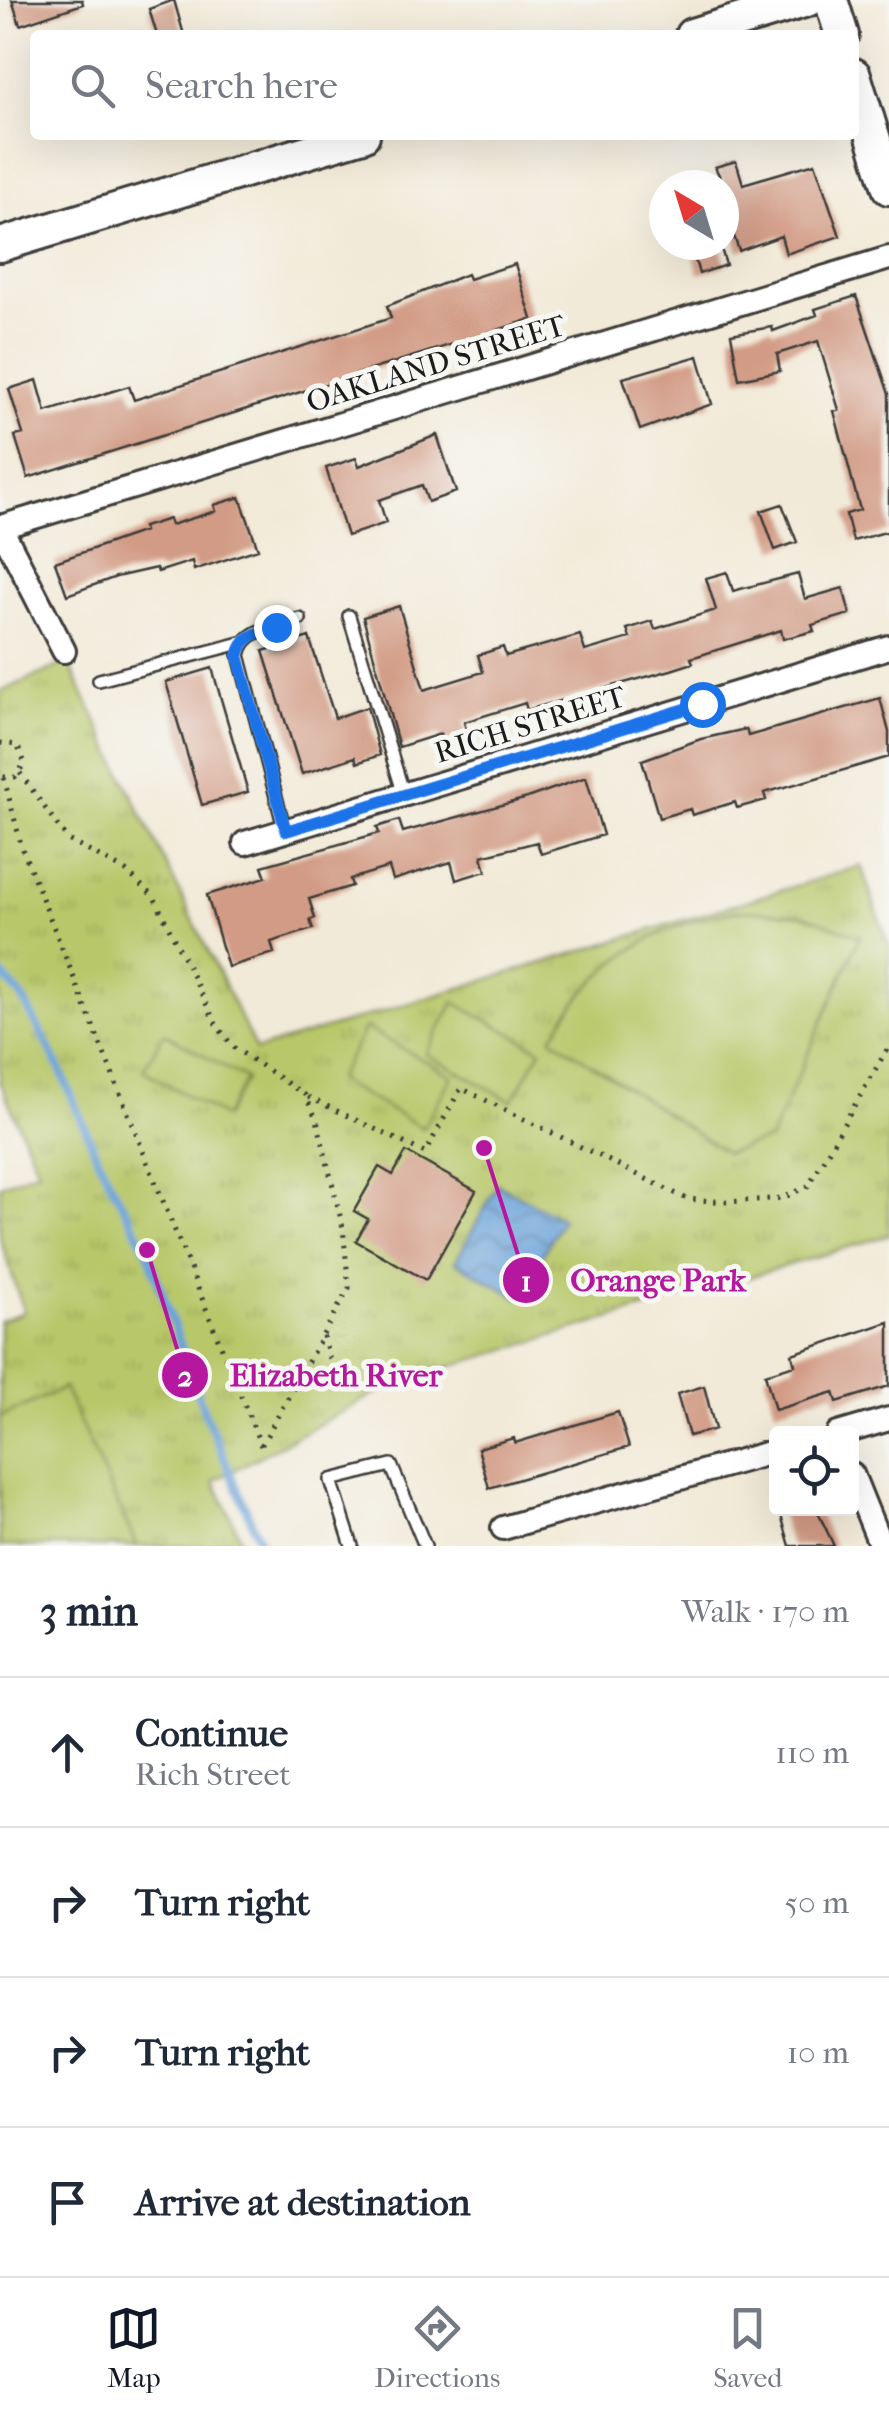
<!DOCTYPE html>
<html lang="en">
<head>
<meta charset="utf-8">
<style>
	:root { --surface:#fff; --page:#f2f2f3; --text:#1f2937; --muted:#747a83; --line:#e0e1e3; --accent:#111827 }
	body { margin:0; font-family:"IM FELL French Canon",serif; background:var(--page); color:var(--text) }
	.controls { position:absolute; right:30px; bottom:30px; display:grid; overflow:hidden; border-radius:10px; box-shadow:0 10px 40px #0002 }
	.controls button { width:90px; height:90px; display:grid; place-items:center; padding:0; border:0; border-bottom:2px solid var(--line); background:var(--surface); color:var(--text); font:50px sans-serif }
	.compass { position:absolute; left:649px; top:170px; width:90px; height:90px; border-radius:50%; background:var(--surface); box-shadow:0 10px 40px #0002; rotate:322deg }
	.stop { position:absolute; width:30px; height:30px; margin:-22px; border:8px solid #1a73e8; border-radius:50%; background:#fff }
	.stop.end { background:#1a73e8; border-color:#fff; box-shadow:0 2px 10px #0008 }
	.list { margin:0; padding:0; list-style:none }
	h2 { display:flex; justify-content:space-between; align-items:center; height:130px; margin:0; padding:0 40px; font-size:42px }
	h2 small { font-size:32px; font-weight:400; color:var(--muted) }
	.list li { display:grid; grid-template-columns:65px 1fr auto; gap:30px; align-items:center; box-sizing:border-box; height:150px; padding:0 40px; border-top:2px solid var(--line) }
	.list b { display:block; font-size:38px; white-space:nowrap }
	.list p { margin:0; font-size:32px; white-space:nowrap; color:var(--muted) }
	.list em { font-size:32px; font-style:normal; color:var(--muted) }
	.icon { flex:none; width:55px; height:55px; fill:none; stroke:currentColor; stroke-width:2; stroke-linecap:round; stroke-linejoin:round }
	.map { position:relative; flex:none; width:889px; height:1546px; overflow:hidden }
	.search { position:absolute; background:var(--surface); box-shadow:0 10px 40px #0002; left:30px; right:30px; top:30px; height:110px; display:flex; align-items:center; gap:25px; box-sizing:border-box; padding:0 35px; border-radius:10px; color:var(--muted); font-size:38px }
	.sheet { height:730px; background:var(--surface) }
	nav { display:flex; justify-content:space-around; align-items:center; box-sizing:border-box; height:140px; border-top:2px solid var(--line); background:var(--surface); font-size:28px; color:var(--muted) }
	nav a { display:grid; justify-items:center; gap:5px }
	nav .on { color:var(--accent) }
	.map>svg:first-child { display:block }
	.park { fill:url(#park-tufts); stroke:#6a7242; stroke-width:2.5 }
	.pitch { fill:#b8c769; stroke:#6a7242; stroke-width:2.5 }
	.water { fill:url(#water-waves); stroke:#445f7a; stroke-width:2.5 }
	.lines { fill:none; stroke-linecap:round; stroke-linejoin:round }
	.stream { stroke:#6ba2d9; stroke-width:8 }
	.building { fill:#d29b85 }
	.lane-casing { stroke:#3c3b38; stroke-width:16 }
	.street-casing { stroke:#3c3b38; stroke-width:28 }
	.secondary-casing { stroke:#3c3b38; stroke-width:38 }
	.path { stroke:#3c3b38; stroke-width:5; stroke-dasharray:2.5 8; stroke-linecap:butt }
	.lane { stroke:#fff; stroke-width:11 }
	.street { stroke:#fff; stroke-width:22 }
	.secondary { stroke:#fff; stroke-width:32 }
	.route { stroke:#1a73e8; stroke-width:12 }
	.labels { text-anchor:middle; dominant-baseline:central; stroke-width:10; stroke-linejoin:round; paint-order:stroke }
	.street-label { font-size:30px; fill:#1c1c1c; stroke:#f6f6f2 }
	.leader { fill:none; stroke:#b5179e; stroke-width:4 }
	.callout-dot { fill:#b5179e; stroke:#f6f6f2; stroke-width:4 }
	.mark-label { font-size:30px; text-anchor:middle; font-weight:bold; fill:#fff }
	.callout-label { font-size:32px; text-anchor:middle; font-weight:bold; fill:#b5179e; stroke:#f6f6f2; stroke-width:10; stroke-linejoin:round; paint-order:stroke }
</style>
</head>
<body>
<div class="map">
<svg width="889" height="1546" viewBox="0 0 889 1546">
	<defs>
		<pattern id="park-tufts" width="24" height="20" patternUnits="userSpaceOnUse" patternTransform="scale(2.5)"><rect width="24" height="20" fill="#b8c769"/><path d="M3 7l-1-3M5 7V3M7 7l1-3M15 17l-1-3M17 17v-4M19 17l1-3" fill="none" stroke="#9eaa5a"/></pattern>
		<pattern id="water-waves" width="16" height="10" patternUnits="userSpaceOnUse" patternTransform="scale(2.5)"><rect width="16" height="10" fill="#6ba2d9"/><path d="M0 5q4-4 8 0t8 0" fill="none" stroke="#5783af"/></pattern>
	</defs>
	<rect width="100%" height="100%" fill="#f6f6f2"/>
	<filter id="ink" filterUnits="userSpaceOnUse"><feTurbulence type="fractalNoise" baseFrequency=".01" numOctaves="2"/><feDisplacementMap in="SourceGraphic" scale="20" xChannelSelector="R" yChannelSelector="G"/><feConvolveMatrix kernelMatrix="1 2 1 2 8 2 1 2 1" color-interpolation-filters="sRGB"/></filter>
	<filter id="wash" filterUnits="userSpaceOnUse"><feTurbulence type="fractalNoise" baseFrequency=".0048" numOctaves="4" result="noise"/><feDisplacementMap in="SourceGraphic" scale="40" xChannelSelector="R" yChannelSelector="G"/><feGaussianBlur stdDeviation="2.25" result="paint"/><feColorMatrix in="noise" values="0 0 0 0 0 0 0 0 0 0 0 0 0 0 0 0 0 1.4 0 .05"/><feComposite in="paint" operator="in"/></filter>
	<g filter="url(#wash)">
		<rect width="100%" height="100%" fill="#f2ead8"/>
		<!-- park -->
		<path class="park" d="M68,662L256,1050L861,866L889,946V1235L395,1383L214,1481L244,1546H0V1321L24,1312L0,1238V1185L38,1170L0,1082V692Z"/>
		<!-- pitch -->
		<path class="pitch" d="M745,910L804,915L860,936L770,1139L726,1153L552,1038C595,962 658,921 745,910Z
			M454,1002L541,1050L512,1101L426,1054Z
			M365,1028L452,1076L423,1128L337,1080Z
			M164,1033L246,1079L224,1117L143,1070Z
			M64,1388L137,1546H0V1417Z"/>
		<!-- water -->
		<path class="water" d="M498,1184L562,1219L519,1298L455,1262Z"/>
		<g class="lines">
			<!-- stream -->
			<path class="stream" d="M0,973L22,997L60,1069L99,1161L147,1250L204,1411L262,1546"/>
		</g>
		<g id="blocks">
			<!-- building -->
			<path class="building" d="M12,0H82L83,4L20,25Z
				M174,0L184,35H157L149,9Z
				M736,161L743,184L815,163L840,236L786,254L781,236L739,251L724,206V185L715,167Z
				M691,245H720L726,265L699,274Z
				M515,264L532,319L28,478L15,436L23,434L9,389L37,380L46,412L129,386L134,400L391,318L387,306L467,274L469,279Z
				M856,296L889,394V531L853,541L846,514L860,510L834,411L839,410L818,341L777,354L780,371L739,379L731,334L772,327L773,331L817,315L815,309Z
				M698,356L712,404L640,430L623,378Z
				M437,435L456,492L428,502L422,485L379,500L386,523L347,536L326,468L356,458L359,466Z
				M240,497L258,549L194,570L192,561L158,572L156,568L116,577L67,595L55,562L144,531L143,527L169,519L171,525L216,511L214,505Z
				M782,504L797,542L775,550L761,511Z
				M727,572L733,591L798,574L805,599L843,588L850,614L812,625L814,631L783,639L781,630L691,658L693,663L671,670L527,710L525,703L464,722L468,737L443,744L440,734L399,747L363,617L399,606L424,690L483,672L478,655L503,647L506,656L580,635L585,651L630,638L627,629L652,621L655,629L716,610L706,578Z
				M309,637L335,718L367,707L380,755L357,763L355,757L302,774L263,651Z
				M212,668L248,792L202,805L166,682Z
				M880,698L889,732V757L764,793L766,800L737,808L735,802L692,815L690,809L659,818L642,760L701,739L746,729L748,736Z
				M586,777L603,835L541,854L537,842L482,856L486,871L456,880L451,862L393,880L389,867L350,879L352,886L309,899L315,918L310,920L313,929L271,942L274,953L228,967L207,895L266,877L262,866L379,833L377,827L399,820L403,832L524,799Z
				M406,1152L476,1191L426,1280L356,1241L368,1219L354,1211L379,1167L393,1175Z
				M889,1322V1386L837,1402L834,1392L775,1410L765,1374L795,1365L792,1354Z
				M704,1386L715,1429L689,1436L677,1394Z
				M618,1412L629,1447L489,1488L478,1448L514,1438L515,1443Z
				M779,1508H816L834,1546H790Z"/>
		</g>
	</g>
	<g filter="url(#ink)">
		<use href="#blocks" fill-opacity="0" stroke="#3c3b38" stroke-width="2.5"/>
		<g class="lines">
			<defs>
				<path id="lane" d="M349,616L404,795
					M99,680L241,643
					M285,831L239,655C244,628 277,626 300,619
					M352,1546L331,1480L391,1465L425,1546"/>
				<path id="street" d="M0,526L64,651
					M1,527L889,258
					M245,843L889,647
					M838,1434L889,1419
					M852,1474L881,1546
					M503,1528L776,1451"/>
				<path id="secondary" d="M831,0L842,35
					M692,35L807,0
					M854,75L889,188
					M0,245L363,135"/>
			</defs>
			<!-- lane casing -->
			<use href="#lane" class="lane-casing"/>
			<!-- street casing -->
			<use href="#street" class="street-casing"/>
			<!-- secondary casing -->
			<use href="#secondary" class="secondary-casing"/>
			<!-- path -->
			<path class="path" d="M0,743L17,745L25,763L15,777H0
				M20,773L68,840L126,871L154,897L216,1024L233,1047L305,1095L317,1120L343,1228L349,1288L261,1446
				M4,778L22,848L261,1446
				M308,1097L425,1153L461,1088L687,1199L727,1202L783,1198L808,1186L889,1046
				M323,1336L336,1381"/>
			<!-- lane -->
			<use href="#lane" class="lane"/>
			<!-- street -->
			<use href="#street" class="street"/>
			<!-- secondary -->
			<use href="#secondary" class="secondary"/>
		</g>
	</g>
	<g class="lines" filter="url(#ink)">
		<!-- route -->
		<path class="route" d="M276,627C257,633 243,635 238,656L286,831L702,704"/>
	</g>
	<g class="labels">
		<!-- street labels -->
		<g class="street-label">
			<text transform="translate(436 364) rotate(-17)">OAKLAND STREET</text>
			<text transform="translate(530 725) rotate(-17)">RICH STREET</text>
		</g>
	</g>
	<!-- callouts -->
	<path class="leader" d="M484 1148L526 1280M147 1250L185 1375"/>
	<g class="callout-dot">
		<circle cx="484" cy="1148" r="10"/>
		<circle cx="147" cy="1250" r="10"/>
		<circle cx="526" cy="1280" r="25"/>
		<circle cx="185" cy="1375" r="25"/>
	</g>
	<g class="mark-label">
		<text x="526" y="1291">1</text>
		<text x="185" y="1386">2</text>
	</g>
	<g class="callout-label">
		<text x="658" y="1291">Orange Park</text>
		<text x="336" y="1386">Elizabeth River</text>
	</g>
</svg>
<div class="controls">
<button><svg class="icon" aria-label="locate" viewBox="0 0 24 24"><circle cx="12" cy="12" r="6"/><path d="M12 2v4M12 18v4M2 12h4M18 12h4"/></svg></button>
</div>
<svg class="compass" viewBox="-18 -18 36 36"><path d="M0-13l5 13h-10z" fill="#e53935"/><path d="M0 13l5-13h-10z" fill="#747a83"/></svg>
<div class="stop" style="left:702px;top:704px"></div>
<div class="stop end" style="left:276px;top:627px"></div>
<div class="search"><svg class="icon" aria-label="search" viewBox="0 0 24 24"><circle cx="10" cy="10" r="6"/><path d="M15 15l6 6"/></svg>Search here</div>
</div>
<section class="sheet">
<h2>3 min<small>Walk · 170 m</small></h2>
<ul class="list">
<li><svg class="icon" aria-label="ahead" viewBox="0 0 24 24"><path d="M12 20V5M6 11l6-6 6 6"/></svg><div><b>Continue</b><p>Rich Street</p></div><em>110 m</em></li>
<li><svg class="icon" aria-label="right" viewBox="0 0 24 24"><path d="M7 20v-9h11M14 6l5 5-5 5"/></svg><div><b>Turn right</b></div><em>50 m</em></li>
<li><svg class="icon" aria-label="right" viewBox="0 0 24 24"><path d="M7 20v-9h11M14 6l5 5-5 5"/></svg><div><b>Turn right</b></div><em>10 m</em></li>
<li><svg class="icon" aria-label="arrive" viewBox="0 0 24 24"><path d="M6 21V4h12l-3 4 3 4H6"/></svg><div><b>Arrive at destination</b></div></li>
</ul>
</section>
<nav>
<a class="on"><svg class="icon" aria-label="map" viewBox="0 0 24 24"><path d="M3 6l6-2 6 2 6-2v14l-6 2-6-2-6 2zM9 4v14M15 6v14"/></svg>Map</a>
<a><svg class="icon" aria-label="directions" viewBox="0 0 24 24"><path d="M12 3l9 9-9 9-9-9zM9 14v-3h6M13 9l2 2-2 2"/></svg>Directions</a>
<a><svg class="icon" aria-label="saved" viewBox="0 0 24 24"><path d="M7 4h10v16l-5-4-5 4z"/></svg>Saved</a>
</nav>
</body>
</html>
